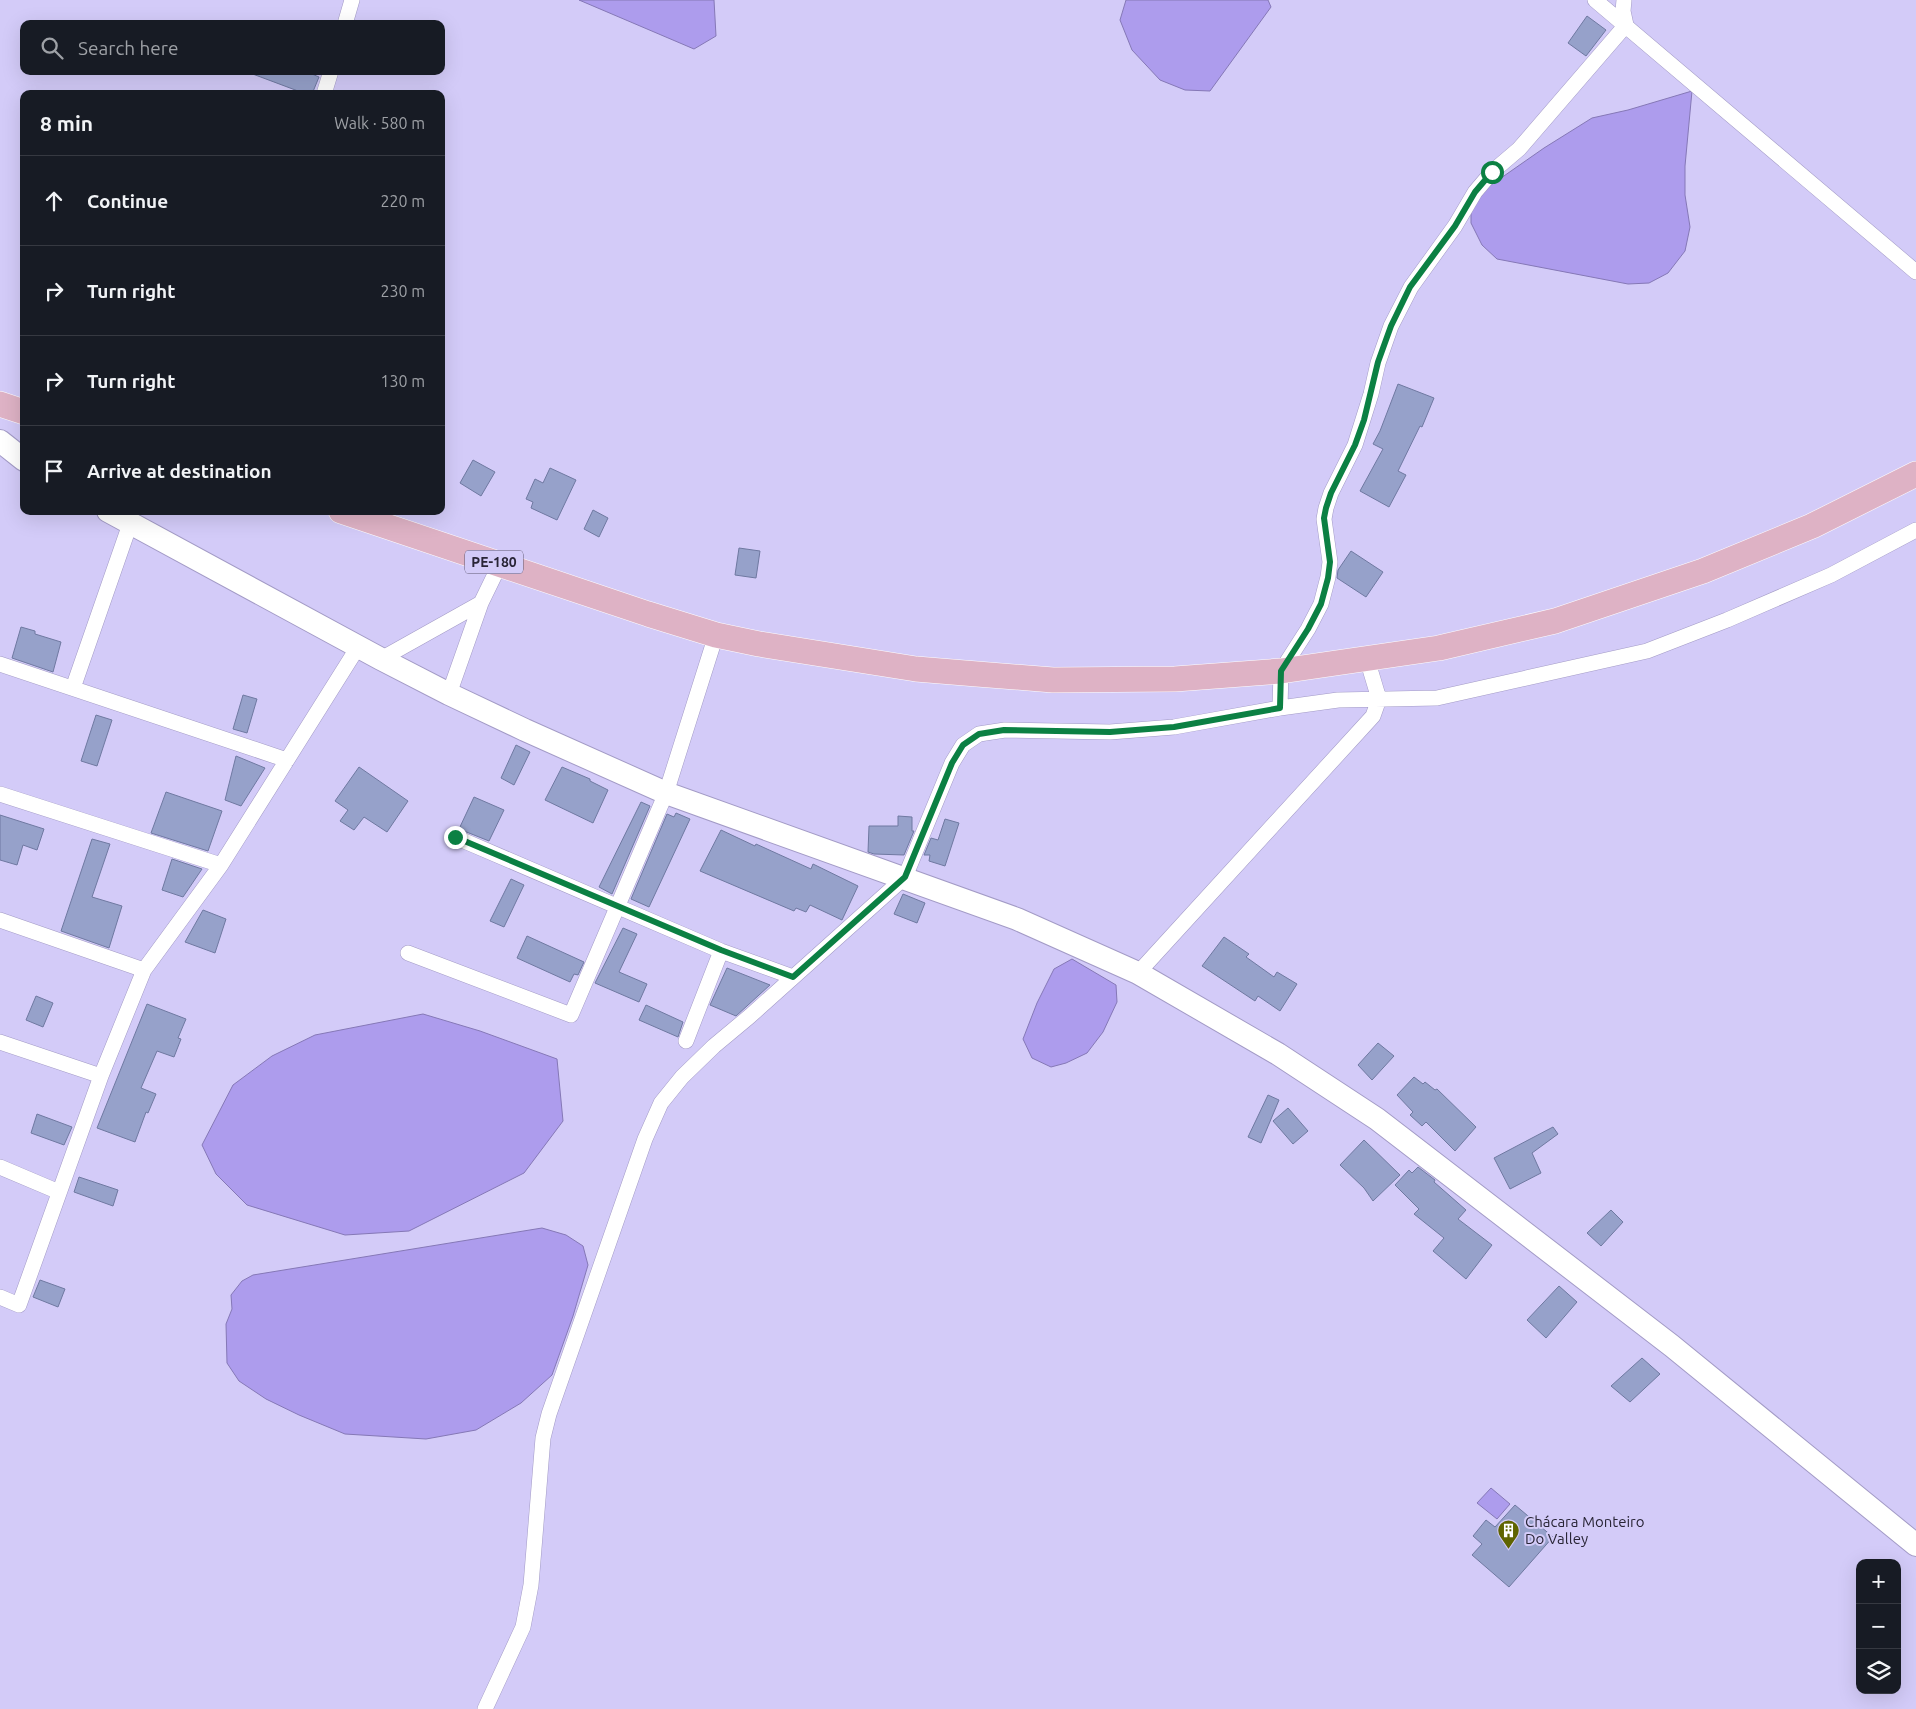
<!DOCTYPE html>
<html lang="en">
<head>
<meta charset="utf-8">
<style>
	:root { --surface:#171b24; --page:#20242c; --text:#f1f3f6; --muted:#9ea1a6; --line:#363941 }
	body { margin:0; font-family:Ubuntu,sans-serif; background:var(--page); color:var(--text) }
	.controls { position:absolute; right:15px; bottom:15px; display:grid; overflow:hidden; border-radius:10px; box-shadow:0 5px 20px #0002 }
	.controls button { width:45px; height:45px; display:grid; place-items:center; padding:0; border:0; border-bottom:1px solid var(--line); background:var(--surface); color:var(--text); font:25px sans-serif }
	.stop { position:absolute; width:15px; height:15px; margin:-11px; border:4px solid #0b8043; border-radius:50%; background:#fff }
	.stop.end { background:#0b8043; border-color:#fff; box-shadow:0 1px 5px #0008 }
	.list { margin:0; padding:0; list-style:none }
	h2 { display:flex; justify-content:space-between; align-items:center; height:65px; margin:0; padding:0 20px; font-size:21px }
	h2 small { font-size:16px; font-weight:400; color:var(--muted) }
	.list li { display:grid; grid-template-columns:32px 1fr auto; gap:15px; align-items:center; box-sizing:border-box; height:90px; padding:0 20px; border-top:1px solid var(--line) }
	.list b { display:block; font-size:19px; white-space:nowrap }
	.list em { font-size:16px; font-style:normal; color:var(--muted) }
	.icon { flex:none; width:28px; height:28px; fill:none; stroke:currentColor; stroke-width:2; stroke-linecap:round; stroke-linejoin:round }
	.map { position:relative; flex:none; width:1916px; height:1709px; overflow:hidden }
	.search { position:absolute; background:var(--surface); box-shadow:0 5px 20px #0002; left:20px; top:20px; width:425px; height:55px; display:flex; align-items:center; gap:12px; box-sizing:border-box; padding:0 18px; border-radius:10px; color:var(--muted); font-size:19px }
	.panel { position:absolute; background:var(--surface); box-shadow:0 5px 20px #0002; left:20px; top:90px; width:425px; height:425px; border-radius:10px }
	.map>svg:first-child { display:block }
	.water { fill:#ad9ced; stroke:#8578b6 }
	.building { fill:#96a1ca; stroke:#6f79a1 }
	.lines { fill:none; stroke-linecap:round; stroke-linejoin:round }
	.street-casing { stroke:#a39bc6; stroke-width:16 }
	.secondary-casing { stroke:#a39bc6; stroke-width:24 }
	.primary-casing { stroke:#fff; stroke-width:26 }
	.street { stroke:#fff; stroke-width:15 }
	.secondary { stroke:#fff; stroke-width:22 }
	.primary { stroke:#deb2c5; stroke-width:25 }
	.route { stroke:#0b8043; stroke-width:6 }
	.labels { text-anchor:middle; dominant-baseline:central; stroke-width:4; stroke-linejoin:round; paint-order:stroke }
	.shield { fill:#d3cbf8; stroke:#5c5770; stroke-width:1 }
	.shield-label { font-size:14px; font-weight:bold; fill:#292536 }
	.poi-label { font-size:15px; fill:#292536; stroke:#d3cbf8; text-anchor:start }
</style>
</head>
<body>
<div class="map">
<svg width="1916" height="1709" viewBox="0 0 1916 1709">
	<rect width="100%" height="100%" fill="#d3cbf8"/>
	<!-- water -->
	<path class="water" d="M579,0H714L716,36L694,49Z
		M1126,0H1268L1271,7L1210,91L1185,90L1160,80L1132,50L1120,20Z
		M1692,91L1685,166V195L1690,227L1685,251L1668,273L1649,283L1628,284L1497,259L1482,245L1471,223V210L1478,197L1491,185L1544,148L1592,118L1628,110Z
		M1072,959L1116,985L1117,1002L1103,1032L1087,1053L1066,1063L1051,1067L1032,1058L1023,1039L1037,1003L1054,969Z
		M423,1014L480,1031L557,1059L563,1121L524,1173L409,1231L345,1235L247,1205L216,1174L202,1145L233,1085L272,1056L315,1035Z
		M542,1228L566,1235L583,1246L588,1265L573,1316L552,1375L521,1403L476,1430L426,1439L345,1434L299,1415L266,1399L239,1381L227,1363L226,1324L232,1309L231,1295L242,1281L253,1275Z
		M1491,1488L1510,1504L1497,1519L1477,1503Z"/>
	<!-- building -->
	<path class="building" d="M1587,16L1606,30L1586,56L1568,43Z
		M251,71H305L319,77L312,94H306L250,73Z
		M1398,384L1434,398L1422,427L1420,426L1398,471L1406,475L1389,507L1360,491L1383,449L1373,444L1380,431Z
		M473,460L495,472L481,496L460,483Z
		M550,468L576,480L557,520L531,508L533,502L526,499L535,479L543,483Z
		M593,510L608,518L599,537L584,529Z
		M739,548L760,551L756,578L735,575Z
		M1351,551L1383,572L1366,597L1337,578L1338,570Z
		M21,627L35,631V634L61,642L53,672L12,658Z
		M243,695L257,699L247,733L233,729Z
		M96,715L112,720L97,766L81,761Z
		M516,745L530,752L514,785L501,778Z
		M236,756L265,768L241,806L225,800Z
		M359,767L408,801L387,832L364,817L354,830L340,821L348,810L335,801Z
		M562,767L590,779V781L608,790L593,823L545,800Z
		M166,792L222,811L208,851L151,833Z
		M474,797L504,810L489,841L459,829Z
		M641,802L650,806L612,894L599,887Z
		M676,813L690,819L649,907L631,899L667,814L674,817Z
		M0,815L44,829L37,850L23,845L17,865L0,860Z
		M898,816L912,817V831H914L904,855L874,854L868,852L869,826H898Z
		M945,819L959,823L945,866L929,861L930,855H924L931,838L938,840Z
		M721,830L755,846L756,844L811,869L813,864L858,886L842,920L810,905L806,912L796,908L794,911L700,871Z
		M92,839L110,844L92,897L122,906L109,948L61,931Z
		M172,859L202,869L183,897L162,890Z
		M511,879L524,885L504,927L490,921Z
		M903,894L925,903L917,923L894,914Z
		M203,910L226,919L215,953L185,942Z
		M623,928L637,934L619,972L647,984L639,1002L595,983Z
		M527,936L584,962L578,975L574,974L570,982L517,958Z
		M1224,937L1249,954L1246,957L1274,977L1277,972L1297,984L1280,1011L1258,996L1255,1001L1202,966Z
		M727,968L770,985L736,1016L710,1005Z
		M36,996L53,1003L43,1027L26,1020Z
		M147,1004L186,1019L178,1038L181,1039L174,1057L157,1051L141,1088L156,1094L148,1113L146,1112L135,1142L97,1128Z
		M646,1005L683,1022L678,1037L639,1020Z
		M1378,1043L1394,1056L1372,1080L1358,1065Z
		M1414,1077L1423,1084L1425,1082L1435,1090L1437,1089L1476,1127L1455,1151L1426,1122L1422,1126L1410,1115L1413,1112L1397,1095Z
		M1268,1095L1279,1100L1261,1143L1248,1137Z
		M1288,1108L1308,1131L1293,1144L1273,1121Z
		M37,1114L72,1127L64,1145L31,1133Z
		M1553,1127L1558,1134L1532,1153L1541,1173L1510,1189L1494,1158Z
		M1364,1140L1400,1175L1373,1201L1364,1188L1340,1165Z
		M1418,1167L1435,1180L1434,1182L1466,1210L1458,1219L1492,1245L1466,1279L1433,1251L1444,1238L1414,1214L1419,1209L1395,1185L1409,1170L1412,1173Z
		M79,1177L118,1190L113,1206L74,1192Z
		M1611,1210L1623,1222L1601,1246L1587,1233Z
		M40,1280L65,1289L58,1307L33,1297Z
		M1559,1286L1577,1302L1546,1338L1527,1320Z
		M1642,1358L1660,1374L1630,1402L1611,1386Z
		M1515,1505L1553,1537L1509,1587L1472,1555L1482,1544L1473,1536L1486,1520L1495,1527Z"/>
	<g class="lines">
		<defs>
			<path id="street" d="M1595,0L1916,272
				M345,24L352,0
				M324,94L331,71
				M381,659L481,603
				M0,664L287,760
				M73,688L130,524
				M449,694L481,603L500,564
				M1280,708L1338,700L1437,698L1647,651L1727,620L1831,575L1916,530
				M0,794L221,865
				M455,837L721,951L793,977
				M0,920L144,970
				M408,953L571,1015L666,793L716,635
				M1138,973L1373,716L1379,699L1367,659
				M686,1041L721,951
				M0,1042L101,1076
				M0,1167L59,1192
				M0,1297L19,1305L101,1076L144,970L221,865L358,647
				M485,1709L523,1627L531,1585L543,1438L549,1414L645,1139L661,1103L682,1077L714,1046L750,1016L905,877L952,763L963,745L979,734L1005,730L1110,732L1174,727L1280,708L1281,671L1308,629L1321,604L1328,577L1330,562L1324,519L1326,508L1331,493L1355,445L1371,394L1378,363L1391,326L1411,287L1455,226L1475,192L1492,172L1519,149L1626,25L1623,11L1624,0"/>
			<path id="secondary" d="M0,441L24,460
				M108,511L381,659L449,694L525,730L666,793L1017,919L1138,973L1278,1054L1377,1119L1672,1346L1916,1545"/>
			<path id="primary" d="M0,404L24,412
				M341,511L648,614L716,635L759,644L916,669L977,674L1053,680L1175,679L1281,671L1439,648L1555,621L1703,571L1812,526L1916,474"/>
		</defs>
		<!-- street casing -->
		<use href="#street" class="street-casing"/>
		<!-- secondary casing -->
		<use href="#secondary" class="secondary-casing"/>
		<!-- primary casing -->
		<use href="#primary" class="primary-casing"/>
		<!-- street -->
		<use href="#street" class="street"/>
		<!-- secondary -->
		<use href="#secondary" class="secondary"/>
		<!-- primary -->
		<use href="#primary" class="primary"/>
	</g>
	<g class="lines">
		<!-- route -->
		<path class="route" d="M455,837L721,950L793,977L905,877L952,763L963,745L979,734L1004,730L1110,732L1174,727L1280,708L1281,671L1308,629L1321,604L1328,578L1330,562L1324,518L1326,508L1331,493L1355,445L1364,420L1378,362L1391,326L1410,287L1455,226L1475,192L1492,172"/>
	</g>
	<!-- icons -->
	<defs>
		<symbol id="building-pin" viewBox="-11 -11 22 30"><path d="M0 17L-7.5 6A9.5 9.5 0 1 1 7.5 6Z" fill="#5f6400" stroke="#d3cbf8"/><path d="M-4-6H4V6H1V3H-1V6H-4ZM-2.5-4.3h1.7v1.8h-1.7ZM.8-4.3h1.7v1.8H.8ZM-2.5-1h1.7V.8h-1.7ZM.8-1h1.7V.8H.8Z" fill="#fff"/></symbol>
	</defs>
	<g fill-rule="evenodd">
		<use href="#building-pin" x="1496" y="1518" width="25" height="34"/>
	</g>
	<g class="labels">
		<!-- shield labels -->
		<rect class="shield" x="465" y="550.5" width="58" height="23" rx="4"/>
		<g class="shield-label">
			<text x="494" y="562">PE-180</text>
		</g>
		<!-- poi labels -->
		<g class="poi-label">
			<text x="1525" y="1521">Chácara Monteiro<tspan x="1525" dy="17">Do Valley</tspan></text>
		</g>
	</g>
</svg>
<div class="controls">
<button>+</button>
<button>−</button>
<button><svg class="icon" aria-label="layers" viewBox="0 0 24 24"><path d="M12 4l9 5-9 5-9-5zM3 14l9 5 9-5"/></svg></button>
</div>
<div class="stop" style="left:1492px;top:172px"></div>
<div class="stop end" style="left:455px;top:837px"></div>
<div class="search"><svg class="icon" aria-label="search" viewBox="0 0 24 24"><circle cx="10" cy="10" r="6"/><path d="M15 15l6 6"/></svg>Search here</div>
<section class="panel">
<h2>8 min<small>Walk · 580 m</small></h2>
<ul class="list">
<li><svg class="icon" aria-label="ahead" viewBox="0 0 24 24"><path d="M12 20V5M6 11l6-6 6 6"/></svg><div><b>Continue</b></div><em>220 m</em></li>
<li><svg class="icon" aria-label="right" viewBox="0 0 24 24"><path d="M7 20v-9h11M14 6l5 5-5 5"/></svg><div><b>Turn right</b></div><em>230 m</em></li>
<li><svg class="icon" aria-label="right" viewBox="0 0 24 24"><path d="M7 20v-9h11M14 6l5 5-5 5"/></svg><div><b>Turn right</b></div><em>130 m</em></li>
<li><svg class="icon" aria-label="arrive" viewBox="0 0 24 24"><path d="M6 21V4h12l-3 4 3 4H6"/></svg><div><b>Arrive at destination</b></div></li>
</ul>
</section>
</div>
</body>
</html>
